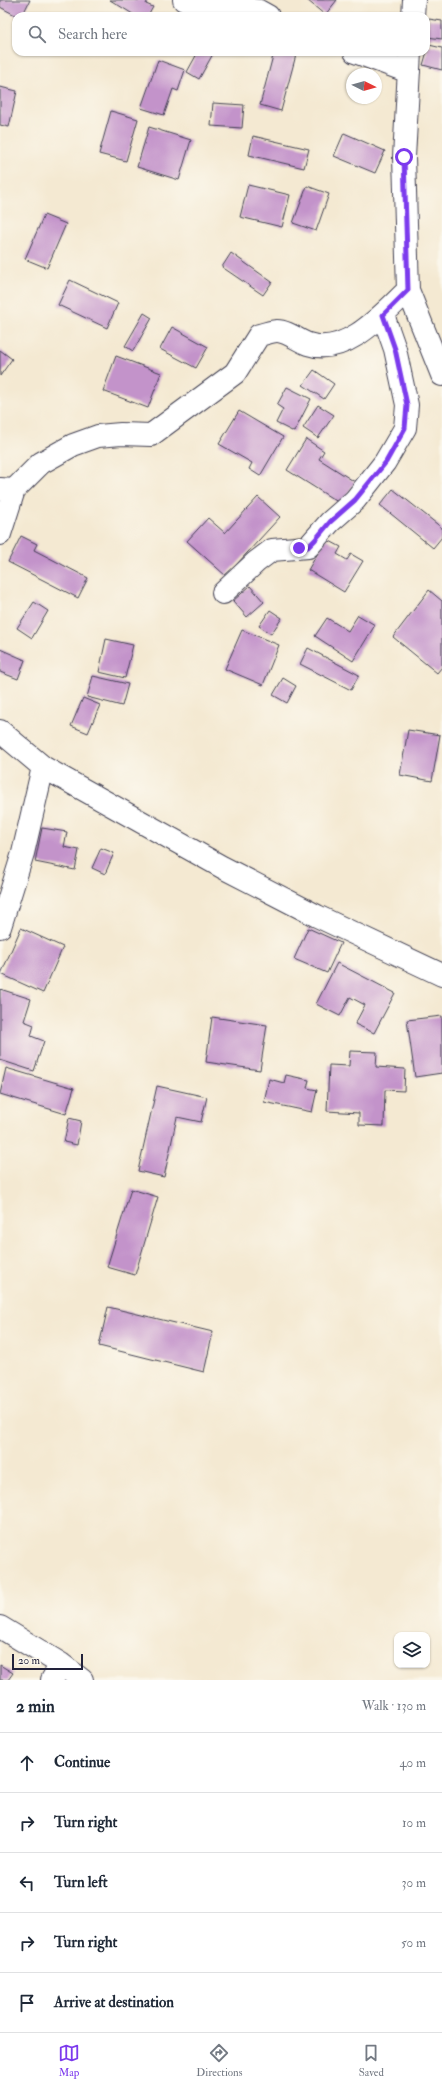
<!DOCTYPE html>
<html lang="en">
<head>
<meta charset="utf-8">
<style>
	:root { --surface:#fff; --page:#f6f6f7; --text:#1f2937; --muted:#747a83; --line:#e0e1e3; --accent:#7c3aed }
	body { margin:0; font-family:"IM FELL Double Pica",serif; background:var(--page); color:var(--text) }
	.controls { position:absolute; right:12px; bottom:12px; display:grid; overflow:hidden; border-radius:8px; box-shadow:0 1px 3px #0004 }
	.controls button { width:36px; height:36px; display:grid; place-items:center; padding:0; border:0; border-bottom:1px solid var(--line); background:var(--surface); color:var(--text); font:20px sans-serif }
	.compass { position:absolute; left:346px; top:68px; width:36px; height:36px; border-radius:50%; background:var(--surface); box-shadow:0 1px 3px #0004; rotate:95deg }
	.scale { position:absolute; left:12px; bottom:10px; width:71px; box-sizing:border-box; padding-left:4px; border:2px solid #22223b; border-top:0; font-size:11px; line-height:14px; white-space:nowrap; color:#22223b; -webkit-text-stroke:3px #fbf7ec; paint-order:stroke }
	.stop { position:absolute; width:12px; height:12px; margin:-9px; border:3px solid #7c3aed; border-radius:50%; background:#fff }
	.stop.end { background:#7c3aed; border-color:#fff; box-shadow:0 1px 4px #0008 }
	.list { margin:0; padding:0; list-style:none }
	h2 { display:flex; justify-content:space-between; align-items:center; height:52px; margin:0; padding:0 16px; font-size:17px }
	h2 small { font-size:13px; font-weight:400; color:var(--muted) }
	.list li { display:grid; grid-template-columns:26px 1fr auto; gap:12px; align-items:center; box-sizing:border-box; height:60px; padding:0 16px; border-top:1px solid var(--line) }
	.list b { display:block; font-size:15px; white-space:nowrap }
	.list em { font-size:13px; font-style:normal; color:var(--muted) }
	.icon { flex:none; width:22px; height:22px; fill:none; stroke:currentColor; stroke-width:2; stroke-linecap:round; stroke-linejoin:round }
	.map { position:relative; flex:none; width:442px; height:1680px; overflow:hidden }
	.search { position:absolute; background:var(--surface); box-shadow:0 1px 3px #0004; left:12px; right:12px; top:12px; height:44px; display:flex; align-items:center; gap:10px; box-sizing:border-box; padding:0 14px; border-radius:12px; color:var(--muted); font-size:15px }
	.sheet { height:352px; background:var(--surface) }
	nav { display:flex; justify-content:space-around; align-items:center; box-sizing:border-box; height:56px; border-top:1px solid var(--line); background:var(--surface); font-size:11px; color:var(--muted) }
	nav a { display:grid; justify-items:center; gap:2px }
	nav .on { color:var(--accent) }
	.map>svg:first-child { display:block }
	.building { fill:#c393ca }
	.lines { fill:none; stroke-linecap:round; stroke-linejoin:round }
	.street-casing { stroke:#424052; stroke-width:24 }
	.street { stroke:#fff; stroke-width:22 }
	.route { stroke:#7c3aed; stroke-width:5 }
</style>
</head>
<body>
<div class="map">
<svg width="442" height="1680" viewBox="0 0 442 1680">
	<rect width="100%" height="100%" fill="#fbf7ec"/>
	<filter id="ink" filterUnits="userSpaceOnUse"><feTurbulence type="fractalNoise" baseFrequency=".025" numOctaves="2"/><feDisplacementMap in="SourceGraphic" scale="8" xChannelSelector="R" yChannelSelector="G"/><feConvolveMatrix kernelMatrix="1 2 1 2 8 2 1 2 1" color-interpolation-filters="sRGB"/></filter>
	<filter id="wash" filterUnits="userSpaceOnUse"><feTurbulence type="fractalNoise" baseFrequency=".012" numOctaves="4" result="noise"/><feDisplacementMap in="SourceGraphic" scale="16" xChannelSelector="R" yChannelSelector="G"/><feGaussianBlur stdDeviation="0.9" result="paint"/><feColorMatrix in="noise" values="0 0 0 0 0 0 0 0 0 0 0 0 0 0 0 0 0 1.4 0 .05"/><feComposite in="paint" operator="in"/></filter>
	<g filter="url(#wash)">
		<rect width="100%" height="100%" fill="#f4e9d2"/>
		<g id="blocks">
			<!-- building -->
			<path class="building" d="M0,0H30L22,16H17L0,7Z
				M110,0H148L146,4L153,7L148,16H136Z
				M307,0H337L325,15Z
				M429,19L442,21V39L427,37Z
				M429,45L442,48V70L423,65Z
				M198,52H214L199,79L187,72Z
				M274,52H287L296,55L281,111L260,105Z
				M158,60L185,70L178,91L173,89L164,115L141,108Z
				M0,87L17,91L9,127L0,125Z
				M213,103L244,105L242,128L211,126Z
				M111,111L138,119L126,161L99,154Z
				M149,127L191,140L179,180L137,167Z
				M344,133L385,151L375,173L334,156Z
				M253,136L309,149L304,168L249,155Z
				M248,185L290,195L282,227L240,217Z
				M307,186L329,194L316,231L293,223Z
				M44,215L66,224L47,268L25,259Z
				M231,253L272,282L263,295L222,267Z
				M70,280L118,303L107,328L58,305Z
				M144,313L152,318L133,351L125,346Z
				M172,327L208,347L196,368L160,349Z
				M0,350L12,359L0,376Z
				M116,356L161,373L148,408L103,391Z
				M314,370L334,384L324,399L303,385Z
				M287,387L311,399L294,432L276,423L283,409L277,405Z
				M318,405L334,415L318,438L303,428Z
				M239,411L283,437L260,476L249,469L252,463L219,444Z
				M306,439L324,451L319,459L355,482L341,504L287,470Z
				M393,489L442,528V537L433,548L380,505Z
				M258,497L280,517L226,576L187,541L208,518L225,533Z
				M21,536L37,544L34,550L88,578L78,598L8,562Z
				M326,539L341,547L337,554L347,560L351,554L363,561L344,592L308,570Z
				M250,586L264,602L247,617L233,601Z
				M429,590L442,601V667L437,673L393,637Z
				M34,602L48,611L32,638L17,628Z
				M270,610L282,618L271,634L259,626Z
				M358,615L375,625L353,661L315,636L327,618L348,631Z
				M242,630L279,645L263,685L225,669Z
				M106,639L133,645L125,678L99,672Z
				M308,648L359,675L351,690L300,664Z
				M0,649L25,660L18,679L0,672Z
				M93,676L128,684L122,706L87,697Z
				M283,678L296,686L287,703L273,695Z
				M83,698L100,705L88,733L71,726Z
				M408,730L440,735L432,781L400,775Z
				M42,828L67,832L64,847L79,850L75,870L35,862Z
				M101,848L114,853L105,874L92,868Z
				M21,928L63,947L43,993L1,974Z
				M308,928L341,943L327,973L294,959Z
				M337,963L395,993L374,1033L355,1024L365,1005L350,997L340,1016L316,1004Z
				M0,989L31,999L24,1021L34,1025L31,1036L44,1041L34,1071L0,1060Z
				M442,1016V1073L415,1077L407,1020Z
				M212,1017L267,1025L260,1070L206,1062Z
				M350,1051L377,1052L376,1067L405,1069L404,1091L385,1090L384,1126L359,1125V1113L327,1111L329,1065L349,1066Z
				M6,1068L74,1088L66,1114L0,1094Z
				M286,1075L309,1080L307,1088L317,1090L312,1112L264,1102L269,1079L284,1083Z
				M157,1086L207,1097L201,1122L177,1117L164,1177L138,1171Z
				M69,1118L81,1121L77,1145L64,1142Z
				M131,1189L158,1197L135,1275L107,1267Z
				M108,1307L213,1332L204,1372L99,1346Z
				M0,1665L13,1673L8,1680H0Z"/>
		</g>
	</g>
	<g filter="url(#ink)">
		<use href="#blocks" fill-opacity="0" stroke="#424052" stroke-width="1"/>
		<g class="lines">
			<defs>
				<path id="street" d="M184,0L259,11L268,16
					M413,16L414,0
					M355,52L409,72
					M410,52L404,157L408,290L442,375
					M0,489L14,490L41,463L73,445L98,436L121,434L151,435L235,373L259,335C265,334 271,331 277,331C287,331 299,341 308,344C346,357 384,313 408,290
					M0,534L14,490
					M223,593L256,562L272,550L308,547L330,522L355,500L385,462L405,428L407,405L395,349L383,315
					M0,731L43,767L222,867L317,916L442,975
					M0,927L23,853L43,767
					M0,1627L61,1664L82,1680
					M52,1680L61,1664"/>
			</defs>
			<!-- street casing -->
			<use href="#street" class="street-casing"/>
			<!-- street -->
			<use href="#street" class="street"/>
		</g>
	</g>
	<g class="lines" filter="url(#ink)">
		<!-- route -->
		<path class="route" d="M299,548L308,547L315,540L330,522L355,500L386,462L405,428L407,405L395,349L383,315L408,290L404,157"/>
	</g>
</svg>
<div class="controls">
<button><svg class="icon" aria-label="layers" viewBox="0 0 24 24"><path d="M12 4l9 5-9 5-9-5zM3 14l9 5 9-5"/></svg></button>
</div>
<svg class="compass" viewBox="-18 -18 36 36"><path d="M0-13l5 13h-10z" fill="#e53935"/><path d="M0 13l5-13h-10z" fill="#747a83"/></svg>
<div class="scale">20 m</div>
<div class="stop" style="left:404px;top:157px"></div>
<div class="stop end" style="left:299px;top:548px"></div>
<div class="search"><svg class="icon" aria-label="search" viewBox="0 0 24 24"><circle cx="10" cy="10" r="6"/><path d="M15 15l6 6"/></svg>Search here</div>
</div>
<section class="sheet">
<h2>2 min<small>Walk · 130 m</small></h2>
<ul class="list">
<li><svg class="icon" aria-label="ahead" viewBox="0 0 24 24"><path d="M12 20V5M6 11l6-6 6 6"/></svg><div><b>Continue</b></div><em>40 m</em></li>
<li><svg class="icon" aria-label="right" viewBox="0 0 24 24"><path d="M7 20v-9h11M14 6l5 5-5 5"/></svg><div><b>Turn right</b></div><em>10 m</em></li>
<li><svg class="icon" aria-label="left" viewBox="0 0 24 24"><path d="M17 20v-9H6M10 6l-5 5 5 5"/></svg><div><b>Turn left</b></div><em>30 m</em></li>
<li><svg class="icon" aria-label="right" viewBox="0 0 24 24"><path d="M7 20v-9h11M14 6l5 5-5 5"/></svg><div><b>Turn right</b></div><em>50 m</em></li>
<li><svg class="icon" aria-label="arrive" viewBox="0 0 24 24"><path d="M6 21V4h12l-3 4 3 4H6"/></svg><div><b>Arrive at destination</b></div></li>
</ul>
</section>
<nav>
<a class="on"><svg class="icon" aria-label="map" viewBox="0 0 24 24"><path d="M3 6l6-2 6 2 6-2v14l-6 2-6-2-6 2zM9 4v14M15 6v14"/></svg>Map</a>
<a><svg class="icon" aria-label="directions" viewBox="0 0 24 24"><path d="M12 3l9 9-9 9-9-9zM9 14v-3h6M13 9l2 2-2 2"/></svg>Directions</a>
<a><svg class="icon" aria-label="saved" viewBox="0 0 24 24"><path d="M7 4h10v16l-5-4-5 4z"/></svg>Saved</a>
</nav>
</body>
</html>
